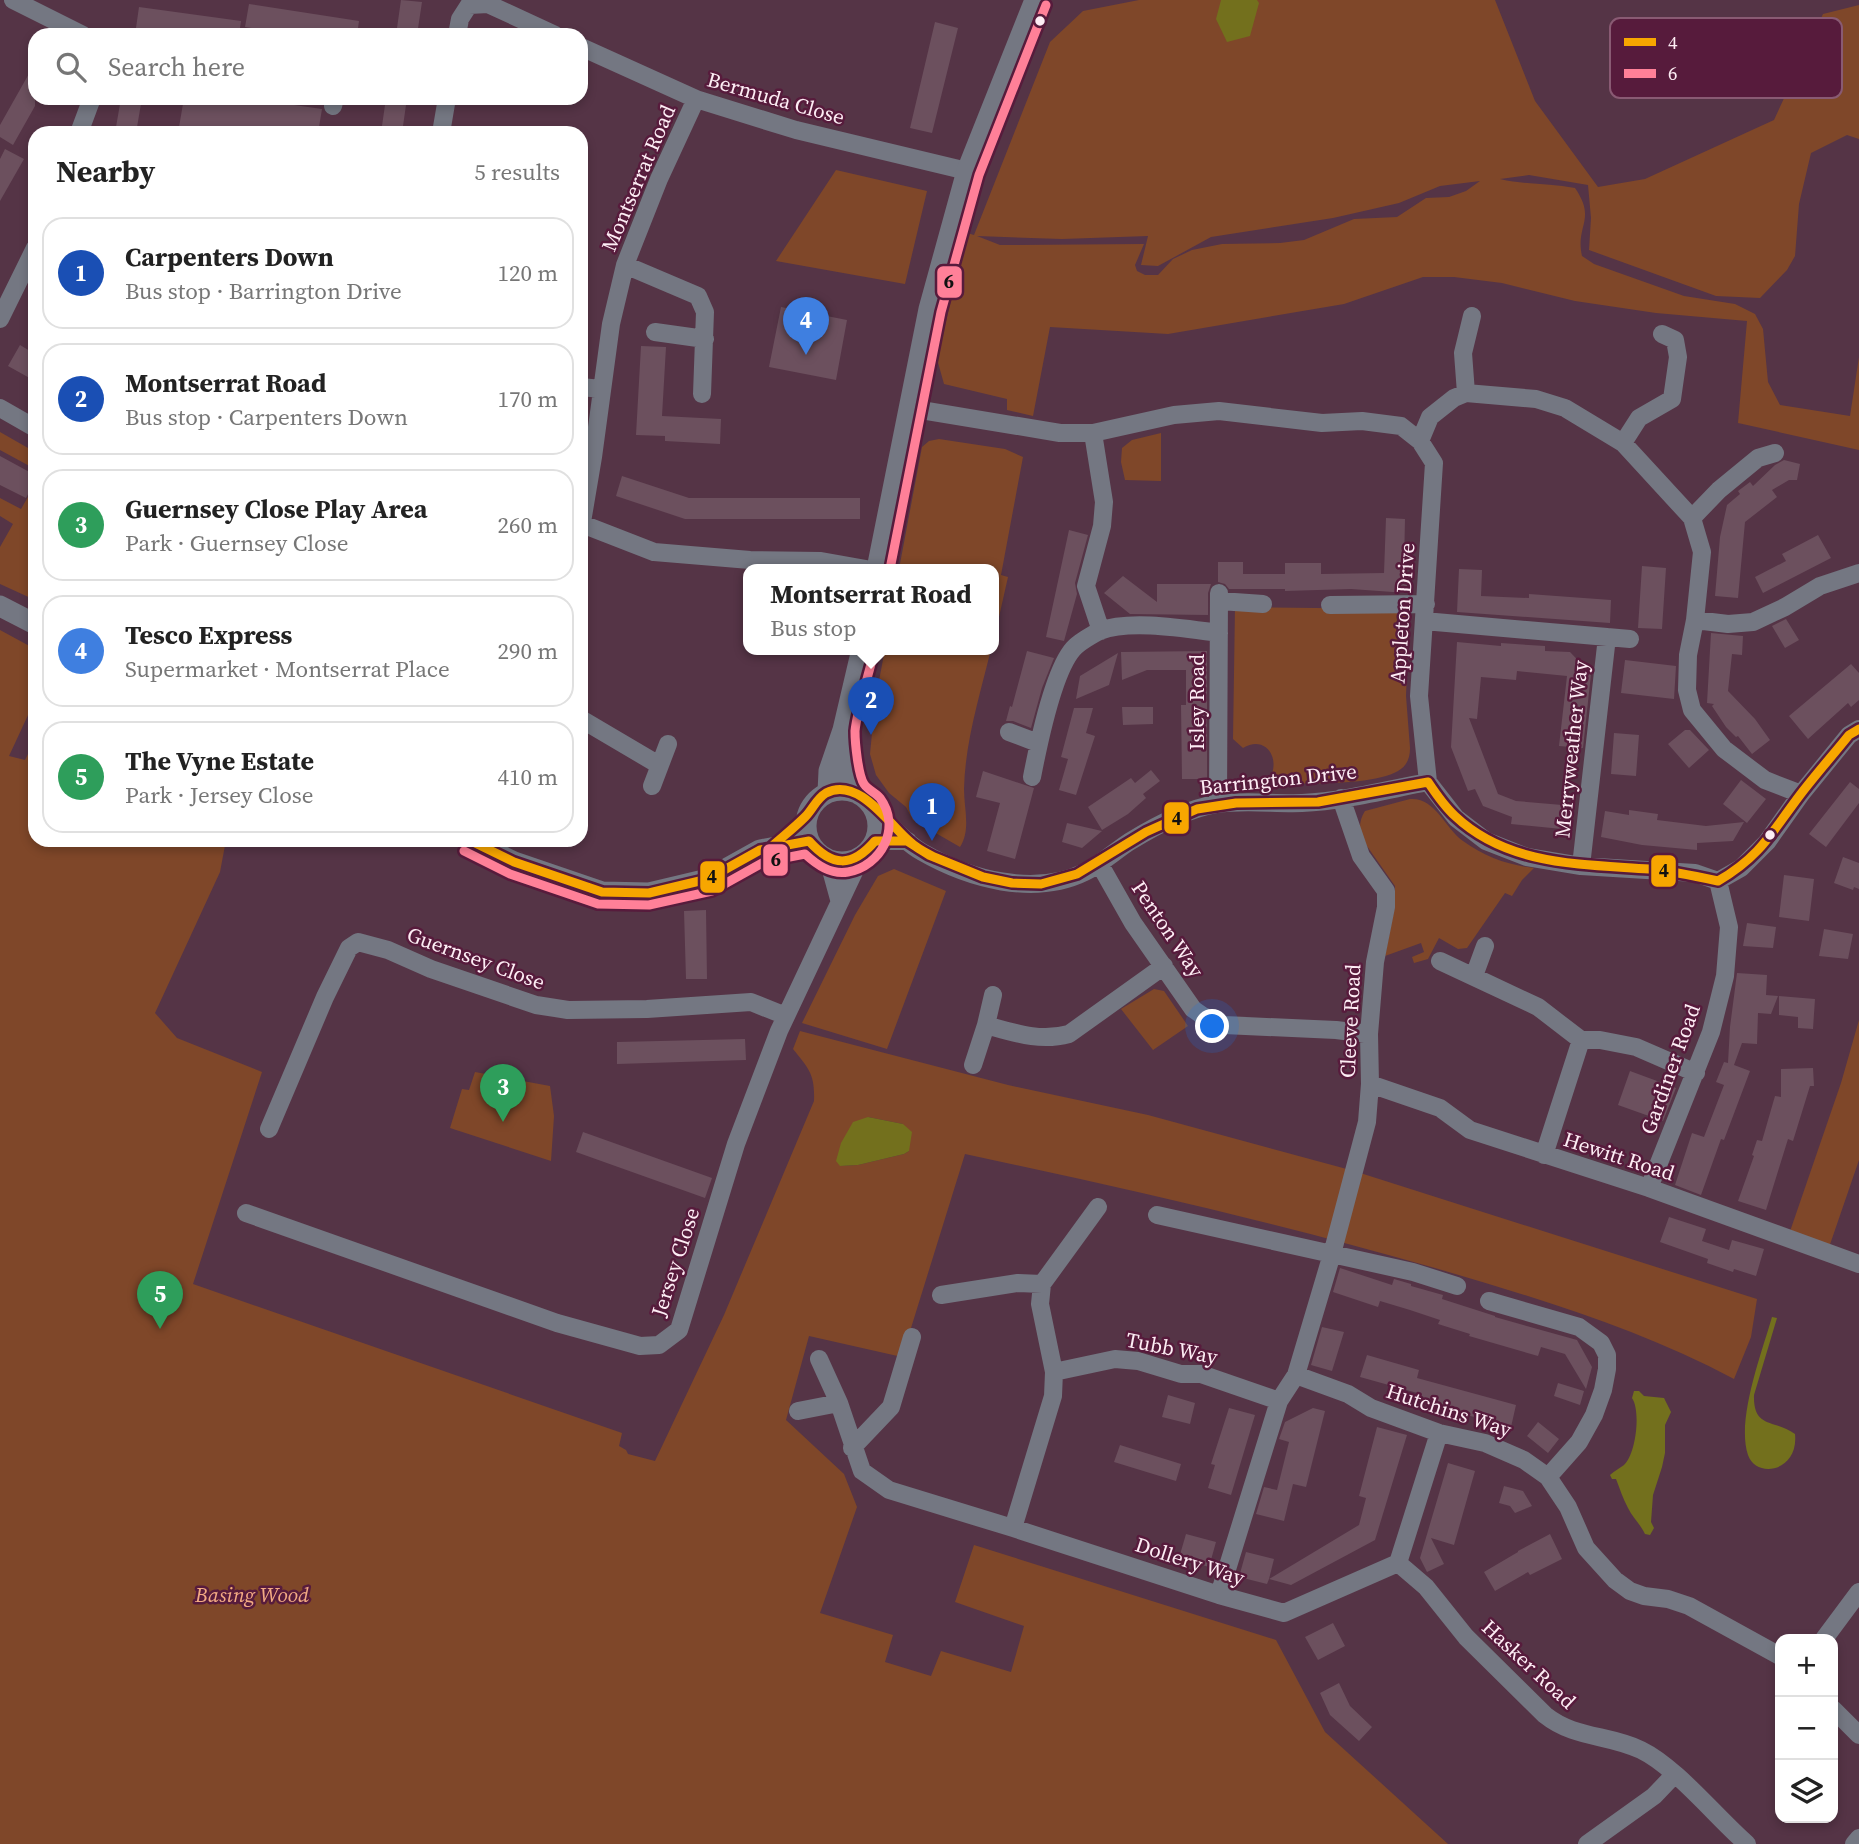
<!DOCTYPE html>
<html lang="en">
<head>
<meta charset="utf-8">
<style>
	:root { --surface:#fff; --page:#f6f6f6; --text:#222; --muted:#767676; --line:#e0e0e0; --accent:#6a6065 }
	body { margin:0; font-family:"Source Serif 4",serif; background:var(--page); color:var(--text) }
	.controls { position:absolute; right:21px; bottom:21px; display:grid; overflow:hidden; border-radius:14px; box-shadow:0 4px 10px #0003 }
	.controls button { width:63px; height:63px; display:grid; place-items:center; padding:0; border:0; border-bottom:2px solid var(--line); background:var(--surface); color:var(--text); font:35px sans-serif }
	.you { position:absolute; left:1213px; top:1027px; width:24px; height:24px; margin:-18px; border:5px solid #fff; border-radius:50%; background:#1a73e8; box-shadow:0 0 0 10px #1a73e833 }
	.badge { display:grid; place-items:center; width:46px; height:46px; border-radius:50%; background:var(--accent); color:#fff; font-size:23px; font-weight:700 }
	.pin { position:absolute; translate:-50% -58px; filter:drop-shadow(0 2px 4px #0008) }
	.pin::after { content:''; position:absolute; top:37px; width:24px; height:21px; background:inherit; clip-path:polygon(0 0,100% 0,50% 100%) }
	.popup { position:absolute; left:743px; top:564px; width:256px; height:91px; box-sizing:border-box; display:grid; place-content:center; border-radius:14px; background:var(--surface); filter:drop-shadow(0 2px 5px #0005); font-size:23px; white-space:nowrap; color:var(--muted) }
	.popup b { font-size:26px; color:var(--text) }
	.popup::after { content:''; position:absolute; left:50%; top:100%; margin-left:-14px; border:14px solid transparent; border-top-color:var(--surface) }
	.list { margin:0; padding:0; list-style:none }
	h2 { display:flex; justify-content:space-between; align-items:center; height:91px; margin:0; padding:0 28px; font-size:30px }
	h2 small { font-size:23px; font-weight:400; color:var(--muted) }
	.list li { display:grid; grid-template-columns:46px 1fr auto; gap:21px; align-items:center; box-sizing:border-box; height:112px; margin:0 14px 14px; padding:0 14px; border:2px solid var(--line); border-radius:21px }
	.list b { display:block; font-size:26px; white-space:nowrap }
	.list p { margin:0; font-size:23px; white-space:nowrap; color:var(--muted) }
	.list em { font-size:23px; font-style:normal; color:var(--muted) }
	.icon { flex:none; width:38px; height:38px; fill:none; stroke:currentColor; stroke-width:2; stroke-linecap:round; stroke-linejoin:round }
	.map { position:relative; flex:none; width:1859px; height:1844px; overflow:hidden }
	.search { position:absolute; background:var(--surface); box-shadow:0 4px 10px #0003; left:28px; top:28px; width:560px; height:77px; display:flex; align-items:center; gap:18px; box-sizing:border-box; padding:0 24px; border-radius:21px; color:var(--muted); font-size:26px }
	.panel { position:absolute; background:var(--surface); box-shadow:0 4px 10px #0003; left:28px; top:126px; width:560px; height:721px; border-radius:21px }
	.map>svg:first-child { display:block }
	.green { fill:#7f4729; fill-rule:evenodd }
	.water { fill:#73701d }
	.building { fill:#6c505e }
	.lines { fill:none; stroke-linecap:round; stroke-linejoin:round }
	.minor { stroke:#747782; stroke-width:18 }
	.tertiary { stroke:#747782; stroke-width:21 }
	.bus-1-casing { stroke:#571b3c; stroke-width:14 }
	.bus-2-casing { stroke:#571b3c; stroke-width:14 }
	.bus-1 { stroke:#f7a600; stroke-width:9 }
	.bus-2 { stroke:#ff8098; stroke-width:9 }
	.bus-dot { fill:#fdedf4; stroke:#571b3c; stroke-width:2.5 }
	.labels { text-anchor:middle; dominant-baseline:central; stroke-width:5; stroke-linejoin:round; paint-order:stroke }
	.street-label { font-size:21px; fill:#fdedf4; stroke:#571b3c }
	.park-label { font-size:21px; font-style:italic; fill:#f3ab83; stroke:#571b3c }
	.key { fill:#571b3c; stroke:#895a73; stroke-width:2 }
	.key-label { font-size:19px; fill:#fdedf4 }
	.line-badge { stroke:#571b3c; stroke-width:2.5 }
	.pale-badge-label { font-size:19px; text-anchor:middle; font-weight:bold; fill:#111 }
</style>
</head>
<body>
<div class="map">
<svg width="1859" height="1844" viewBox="0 0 1859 1844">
	<rect width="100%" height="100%" fill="#553446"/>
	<!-- green -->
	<path class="green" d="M1139,0H1495L1535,101L1598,187L1645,179L1774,120L1823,14L1859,5V139L1847,135L1811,153L1799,204L1795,256L1787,270L1760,298L1716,296L1589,250L1591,218L1588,185L1529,175L1500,179C1525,185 1550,183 1575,188C1597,220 1575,225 1582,256L1594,264L1684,296L1735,304L1755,314L1763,329L1768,382L1780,405L1850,416L1859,357V450L1738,423L1747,321L1656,313L1575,301L1502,283L1454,277H1423L1344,304L1168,334L1050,327L1033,416L1007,410V399L944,384L937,359L967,233L974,235L1050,42L1083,11ZM1480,181L1466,191L1449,197L1426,198L1397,217L1354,219L1304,240L1280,243L1222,244L1192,250L1173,259L1158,275H1145L1137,271L1135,265L1144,244L1000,245L977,236L1062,239L1148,236L1141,265L1158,266L1211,237L1333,218L1399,203L1440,186Z
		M836,170L927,191L905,284L776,261Z
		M0,432L35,452V469L0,450Z
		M1161,433V481L1125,480L1121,462L1122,448L1132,440Z
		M939,439L1005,449L1023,457L1001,575L1008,577L994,639V569H899L922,447L929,441Z
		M35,485V600L0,584V547L13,524L0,516V498L21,509Z
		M1235,607L1409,609L1406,696L1410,748C1410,758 1407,766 1398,771C1375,785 1306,784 1278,783L1271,776C1280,756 1264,735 1243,748L1233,739Z
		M0,630L35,649V700L9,756L25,760L35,740V840H226L220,872L155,1013L177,1038L262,1072L193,1284L622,1433L619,1446L626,1450L628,1454L655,1461L724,1315L814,1101C815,1074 809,1069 793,1049L800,1031L1008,1085L1148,1115L1354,1171L1757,1299L1751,1337L1734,1379C1640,1329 1537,1298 1435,1268C1280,1223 1123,1188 965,1154L902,1357L809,1336L786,1420L844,1474L857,1507L820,1613L893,1635L885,1662L931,1676L941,1651L1011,1672L1024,1626L955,1602L974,1545L1276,1640L1325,1732L1448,1844H0ZM868,1117L903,1124L909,1151L904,1154L858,1165L840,1166Z
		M885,649H991C980,695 965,742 964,789C964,809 971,830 960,847L913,820L906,807L889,793L876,775L870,754L875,702Z
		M1410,799C1435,797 1445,828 1463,841C1485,857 1508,865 1534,868L1522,880L1512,896L1505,893L1467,948L1458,949L1439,938L1428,959L1414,963L1412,957L1424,952L1421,943L1385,956L1395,906V886L1362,839C1359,829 1359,820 1365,811Z
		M894,869L946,891L887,1049L802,1023L855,915L878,876Z
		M1154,989L1164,991L1188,1026L1153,1050L1121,1009Z
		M1859,1020V1160L1825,1259L1786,1243L1841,1083Z
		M475,1072L550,1086L554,1116L551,1161L450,1128L462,1089L469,1090Z"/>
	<!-- water -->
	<path class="water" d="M1221,0H1257L1259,3L1250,36L1227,42L1216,19Z
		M868,1117L903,1124L912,1132L909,1151L904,1154L858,1165L840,1166L836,1161L841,1143L853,1122Z
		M1772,1317L1777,1318L1754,1395C1753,1429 1774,1419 1795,1434C1799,1472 1756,1479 1748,1455C1736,1420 1762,1352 1772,1317Z
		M1634,1391H1639L1644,1396L1664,1398L1671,1412L1665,1425V1453L1662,1467L1653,1495L1651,1522L1654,1528L1650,1535L1645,1534C1641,1525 1633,1518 1628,1508C1623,1499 1620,1489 1616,1479H1612L1610,1475C1614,1471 1620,1468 1624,1465C1636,1454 1641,1411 1632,1398Z"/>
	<!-- building -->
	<path class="building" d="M401,0L422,2L417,35H396Z
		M249,4L359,21L357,35H297L245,27Z
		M139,7L241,21L239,35H185L136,28Z
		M935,22L958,28L932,133L910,128Z
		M35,63V106L13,145L0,137V125Z
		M121,98H142L136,133H115Z
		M184,98H245L322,109L318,133H178Z
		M386,98H407L402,133H381Z
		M5,149L24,159L0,201V159Z
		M781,307L847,320L836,380L769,367Z
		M20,345L35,354V381L8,366Z
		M641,346L666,347L662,416L721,419L720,444L665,441V436L636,435Z
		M0,456L35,475V481L26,498L0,485Z
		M1784,460L1800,464L1797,480H1789L1772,490L1777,497L1745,522L1738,598L1715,596L1720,537L1727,505L1740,494L1738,491L1750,482L1753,486L1775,465Z
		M622,476L689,498H860V519H685L616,496Z
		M1386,518L1405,519L1404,565H1407V593L1351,589L1285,591V589H1229L1225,584L1218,582V562H1243V574H1285V563H1321V574L1384,573Z
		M1069,530L1088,535L1075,583L1077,594L1064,641L1046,637Z
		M1818,535L1831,558L1763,593L1755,577L1786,561L1782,554Z
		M1642,566L1666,568L1662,629L1638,628Z
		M1459,569L1482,570L1481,596L1529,598V594L1611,600L1610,623L1457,612Z
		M1123,576L1157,602V584H1211L1208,593V615L1130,614L1104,593Z
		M1786,619L1799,640L1785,648L1772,626Z
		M1711,633L1743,636L1742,655L1732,654L1728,691L1755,719L1770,740L1752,754L1738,736L1736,737L1726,727L1712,706L1714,704L1707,703Z
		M1457,642L1501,646V643L1529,645L1545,646V651L1570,652L1591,674L1583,748L1559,746L1567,676L1517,671L1516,680L1481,677L1477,719L1469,718L1498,794L1516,801L1574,806L1572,830L1511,824L1512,817L1483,806L1475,789L1468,791L1451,747Z
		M1027,651L1054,658L1042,688L1031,728L1013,721H1006L1010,706L1012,707Z
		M1207,651V779H1182L1181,705H1186V670H1147L1122,680L1121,652Z
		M1118,653L1109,685L1076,699L1080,676Z
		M1625,660L1676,666L1674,699L1621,693Z
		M1851,664L1859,673V700L1851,707L1848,703L1808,739L1789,716Z
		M1122,707H1153V724L1123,725Z
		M1074,708H1093L1086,733L1095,736L1076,795L1059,790L1068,759L1061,757Z
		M1685,730H1690L1709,750L1689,768L1668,744Z
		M1614,733L1639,735L1636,776L1611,774Z
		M1151,770L1160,781L1143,794L1146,798L1128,814L1102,830L1088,807L1131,778L1135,783Z
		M983,771L1034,788L1015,859L987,851L1000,803L976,797Z
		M1741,780L1766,799L1747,823L1723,804Z
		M1850,782L1859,789V803L1826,847L1809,834Z
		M1629,810L1658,814L1657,820L1706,826L1744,822L1733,841L1697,843V850L1642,845L1601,837L1605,811L1629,815Z
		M1067,823L1102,831L1082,848L1062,842Z
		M1843,857L1859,863V889L1854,887L1853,890L1834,883Z
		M1784,875L1814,879L1809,921L1779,917Z
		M706,910L707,979H686L684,911Z
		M1747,923L1776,927L1773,948L1743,946Z
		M1824,929L1853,934L1848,959L1819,956Z
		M1737,973L1767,975L1766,995L1778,996L1771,1014L1758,1013L1757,1044L1742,1043L1734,1065L1750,1071L1724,1140L1721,1139L1701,1195L1675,1185L1692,1133L1704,1137L1724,1085L1716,1082L1724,1062L1728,1063L1730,1027Z
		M1779,996L1815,999L1813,1029L1798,1028V1017L1779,1015Z
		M745,1039L746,1060L617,1064V1042Z
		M1813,1068L1814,1086H1810L1793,1141L1788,1139L1766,1210L1738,1201L1754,1156L1752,1155L1757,1140L1762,1141L1775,1096L1781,1097V1069Z
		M1630,1071L1676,1088L1663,1121L1618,1105Z
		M583,1132L712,1178L705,1198L576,1152Z
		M1669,1217L1706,1229L1702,1241L1729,1250L1732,1240L1764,1249L1756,1276L1734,1269L1733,1272L1707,1263L1708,1259L1660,1242Z
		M1340,1268L1392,1285L1394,1279L1411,1284V1286L1443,1295L1442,1299L1495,1316V1317L1577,1340L1592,1367L1586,1389L1565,1354L1541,1347L1538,1356L1469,1336L1470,1334L1438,1324L1440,1320L1410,1310L1380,1301L1378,1307L1333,1292Z
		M1322,1327L1344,1332L1332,1371L1311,1365Z
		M1367,1355L1419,1370L1417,1378L1516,1405L1511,1427L1419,1402L1421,1394L1360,1377Z
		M1558,1383L1584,1391L1580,1405L1554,1396Z
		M1168,1395L1195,1403L1190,1424L1162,1417Z
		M1229,1408L1255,1415L1231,1495L1208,1488L1215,1465L1211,1464Z
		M1313,1408L1325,1411L1306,1487L1293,1484L1284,1521L1256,1514L1264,1487L1277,1490L1289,1442L1279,1439L1285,1422Z
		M1538,1422L1559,1439L1548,1453L1527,1436Z
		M1377,1427L1407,1435L1375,1540L1291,1585L1269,1579L1267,1584L1239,1577L1246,1552L1274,1559L1269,1579L1359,1525L1366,1498L1359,1496Z
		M1120,1445L1181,1464L1176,1481L1114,1462Z
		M1448,1463L1475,1471L1454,1545L1431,1538L1444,1564L1427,1572L1420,1558Z
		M1504,1486L1523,1491L1532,1506L1515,1513L1510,1506L1499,1503Z
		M1186,1534L1216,1542L1209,1567L1179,1558Z
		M1550,1534L1562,1559L1530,1575L1528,1572L1495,1591L1484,1572L1518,1552V1551Z
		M1333,1623L1345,1646L1318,1660L1305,1637Z
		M1339,1683L1350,1706L1372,1727L1359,1741L1330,1715L1320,1693Z"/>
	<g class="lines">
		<!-- minor -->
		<path class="minor" d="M13,0L83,35
			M457,35L460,19L469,5L488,4L555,35
			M581,47L696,99L796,130L967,171
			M333,106L335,98
			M79,133L92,98
			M441,133L447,98
			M625,265L698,296L705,312L702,394
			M0,319L35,248
			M655,332L705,339
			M581,387L601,389
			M1466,393L1463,353L1472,316
			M0,408L35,428
			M909,408L1060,433H1093L1174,415L1219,411L1322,423L1362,421L1401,426L1420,441L1434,463L1419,696L1428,782L1456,818L1486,841L1527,857L1581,866L1695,873L1718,881L1741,868L1767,842L1801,794L1849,735L1859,729
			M1093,433L1104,502L1102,526L1086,586L1101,631
			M1420,441L1430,417L1454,398L1466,393L1536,399L1565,408L1623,443L1692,518L1702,552L1695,620L1688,655L1687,690L1692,710L1724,749L1765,780L1801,794
			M1623,443L1639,418L1672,399L1678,357L1675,340L1662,334
			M1692,518L1719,490L1758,458L1775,453
			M582,524L654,552L750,560L821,561L866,569
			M581,528L593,457L611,324L625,265L659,179L696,99
			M1220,601L1263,604
			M1330,605L1426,604
			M1695,620L1728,624L1753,622L1785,607L1820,586L1859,573
			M1424,621L1630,639
			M581,719L659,765
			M1009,732L1038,743
			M1032,777C1038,746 1053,672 1073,649C1078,643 1093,634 1100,631C1130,619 1187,629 1219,633
			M652,786L668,744
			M1218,804L1219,593
			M874,809C889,823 904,842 922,852C969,879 1034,897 1085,872C1101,864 1114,852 1129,842C1155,826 1186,809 1216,804C1244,800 1274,804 1302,803C1344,801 1386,790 1428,782
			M875,841H908
			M828,859L839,899
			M1099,863L1133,923L1193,1009L1203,1016L1224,1025L1336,1030L1369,1034
			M1581,866L1607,637
			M1440,961L1538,1007L1581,1040H1600L1636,1047L1696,1073
			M1474,976L1485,946
			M986,1025C1015,1033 1040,1042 1069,1034L1164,966
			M973,1065L986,1025L993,995
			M1370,1084L1440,1108L1470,1130L1649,1188L1859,1264
			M269,1129L325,997L349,948L358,942L388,950L431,969L536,1005L568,1010L647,1009L751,1002L786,1016
			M1544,1155L1581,1040
			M1649,1188L1711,1032L1725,976L1729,927L1718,881
			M1098,1207L1042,1284L1040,1304L1054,1372L1115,1359L1138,1361L1181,1374H1201L1279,1401
			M246,1213L557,1323L640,1346L659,1345L679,1330L736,1144L779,1031L861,857
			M1157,1215L1413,1272L1457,1286
			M941,1295L1018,1283L1042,1284
			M1489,1301L1579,1327L1601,1343L1607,1355V1369L1603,1390L1594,1415L1579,1442L1548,1477
			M819,1359L839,1403L862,1471L889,1490L1013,1528L1219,1595L1284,1613L1398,1563L1439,1433
			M1296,1375L1348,1394L1371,1408L1439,1433L1485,1443L1524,1460L1548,1477L1568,1507L1586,1548L1615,1580L1630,1591L1644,1596L1668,1599L1689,1606L1780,1656
			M798,1411L839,1403
			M852,1448L891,1407L912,1337
			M1013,1528L1053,1396L1054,1372
			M1398,1563L1426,1587L1466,1637L1545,1715C1575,1739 1608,1734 1641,1750C1676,1767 1716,1817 1747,1844
			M1219,1595L1279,1401L1296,1375L1332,1254L1367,1122L1370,1084L1369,1034L1375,962L1386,907V891L1361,856L1341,798
			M1824,1639L1859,1592
			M1833,1709L1859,1735
			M1587,1844L1654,1796L1674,1775
			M1854,1844L1859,1838"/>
		<!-- tertiary -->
		<path class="tertiary" d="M877,569L929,309L967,171L1035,0
			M0,606L35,624
			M843,735L848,774L854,792
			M806 826a36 36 0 1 1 72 0a36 36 0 1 1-72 0Z
			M828,792L829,771L843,730L862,649
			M469,840L514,862L602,892L649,893L708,879L760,850L809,841"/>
		<defs>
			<path id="bus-1" d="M1428,782C1436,794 1444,806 1455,816C1508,866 1581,864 1649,869C1672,871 1695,876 1718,881C1760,857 1772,832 1800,795C1816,774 1833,755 1849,735L1859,729
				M469,840L514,862L602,892L649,893L708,879L760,850L809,841C832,867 852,868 875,841H907L929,855L983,877L1012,883L1041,884L1077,874L1146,832L1197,809L1236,803L1318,802L1428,782
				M769,849C781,838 794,828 805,817C813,809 816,799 826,793C858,776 889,824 909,841C917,849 926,853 936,858"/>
			<path id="bus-2" d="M890,569L941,312L979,175L1046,5
				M464,851L510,874L598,904L649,905L712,891L764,862L805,854C817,865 831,875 848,872C881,866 902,828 880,798C876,793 868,790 864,784C858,775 855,742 855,731C857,710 869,674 874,652"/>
		</defs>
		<!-- bus-1 casing -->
		<use href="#bus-1" class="bus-1-casing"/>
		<!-- bus-2 casing -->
		<use href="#bus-2" class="bus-2-casing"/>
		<!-- bus-1 -->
		<use href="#bus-1" class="bus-1"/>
		<!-- bus-2 -->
		<use href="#bus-2" class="bus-2"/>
	</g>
	<!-- markers -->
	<g class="bus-dot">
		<circle cx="1040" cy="21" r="6"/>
		<circle cx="1770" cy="835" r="6"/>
	</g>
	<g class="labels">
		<!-- street labels -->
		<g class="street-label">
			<text transform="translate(776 98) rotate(16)">Bermuda Close</text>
			<text transform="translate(638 178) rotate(-67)">Montserrat Road</text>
			<text transform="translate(1402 613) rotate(-86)">Appleton Drive</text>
			<text transform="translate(1196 702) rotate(-90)">Isley Road</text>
			<text transform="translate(1571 749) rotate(-84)">Merryweather Way</text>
			<text transform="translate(1278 779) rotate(-6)">Barrington Drive</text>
			<text transform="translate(1168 929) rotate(56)">Penton Way</text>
			<text transform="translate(476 958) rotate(20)">Guernsey Close</text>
			<text transform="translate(1350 1021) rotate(-87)">Cleeve Road</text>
			<text transform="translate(1670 1069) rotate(-70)">Gardiner Road</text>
			<text transform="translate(1619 1156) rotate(18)">Hewitt Road</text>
			<text transform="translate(675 1262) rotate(-72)">Jersey Close</text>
			<text transform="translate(1172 1348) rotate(11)">Tubb Way</text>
			<text transform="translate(1449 1410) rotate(18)">Hutchins Way</text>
			<text transform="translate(1190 1561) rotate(18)">Dollery Way</text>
			<text transform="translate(1529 1664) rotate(43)">Hasker Road</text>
		</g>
		<!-- park labels -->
		<g class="park-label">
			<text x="252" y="1594">Basing Wood</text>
		</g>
	</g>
	<!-- legend -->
	<rect x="1610" y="18" width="232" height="80" rx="10" class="key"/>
	<rect x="1624" y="38" width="32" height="8" fill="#f7a600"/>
	<rect x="1624" y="69" width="32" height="9" fill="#ff8098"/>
	<g class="key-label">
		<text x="1668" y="49">4</text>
		<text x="1668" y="80">6</text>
	</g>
	<g class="line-badge">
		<rect x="936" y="265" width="27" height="34" rx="7" fill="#ff8098"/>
		<rect x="1163" y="801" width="27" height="34" rx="7" fill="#f7a600"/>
		<rect x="762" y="843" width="27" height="34" rx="7" fill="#ff8098"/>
		<rect x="1650" y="854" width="27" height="34" rx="7" fill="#f7a600"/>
		<rect x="699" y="860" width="27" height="34" rx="7" fill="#f7a600"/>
	</g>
	<g class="pale-badge-label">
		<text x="949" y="288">6</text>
		<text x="1177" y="825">4</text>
		<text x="776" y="866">6</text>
		<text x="1664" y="877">4</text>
		<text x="712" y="883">4</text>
	</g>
</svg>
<div class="controls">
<button>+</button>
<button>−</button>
<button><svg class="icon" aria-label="layers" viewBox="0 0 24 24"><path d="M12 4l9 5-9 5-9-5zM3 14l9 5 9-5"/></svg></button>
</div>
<div class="you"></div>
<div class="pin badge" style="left:932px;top:841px;background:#1a4fb4">1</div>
<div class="pin badge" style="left:871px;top:735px;background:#1a4fb4">2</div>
<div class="popup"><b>Montserrat Road</b>Bus stop</div>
<div class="pin badge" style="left:503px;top:1122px;background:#2e9e5b">3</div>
<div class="pin badge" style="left:806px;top:355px;background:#3f7fe0">4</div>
<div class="pin badge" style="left:160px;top:1329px;background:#2e9e5b">5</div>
<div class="search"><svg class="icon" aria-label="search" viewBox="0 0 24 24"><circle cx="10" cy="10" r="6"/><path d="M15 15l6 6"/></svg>Search here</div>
<section class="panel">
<h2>Nearby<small>5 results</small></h2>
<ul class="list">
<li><span class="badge" style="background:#1a4fb4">1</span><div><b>Carpenters Down</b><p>Bus stop · Barrington Drive</p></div><em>120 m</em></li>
<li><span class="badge" style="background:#1a4fb4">2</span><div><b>Montserrat Road</b><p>Bus stop · Carpenters Down</p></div><em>170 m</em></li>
<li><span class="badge" style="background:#2e9e5b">3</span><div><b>Guernsey Close Play Area</b><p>Park · Guernsey Close</p></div><em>260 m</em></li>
<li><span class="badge" style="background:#3f7fe0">4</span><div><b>Tesco Express</b><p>Supermarket · Montserrat Place</p></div><em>290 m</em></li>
<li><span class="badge" style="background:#2e9e5b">5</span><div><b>The Vyne Estate</b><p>Park · Jersey Close</p></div><em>410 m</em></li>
</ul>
</section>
</div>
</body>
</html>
